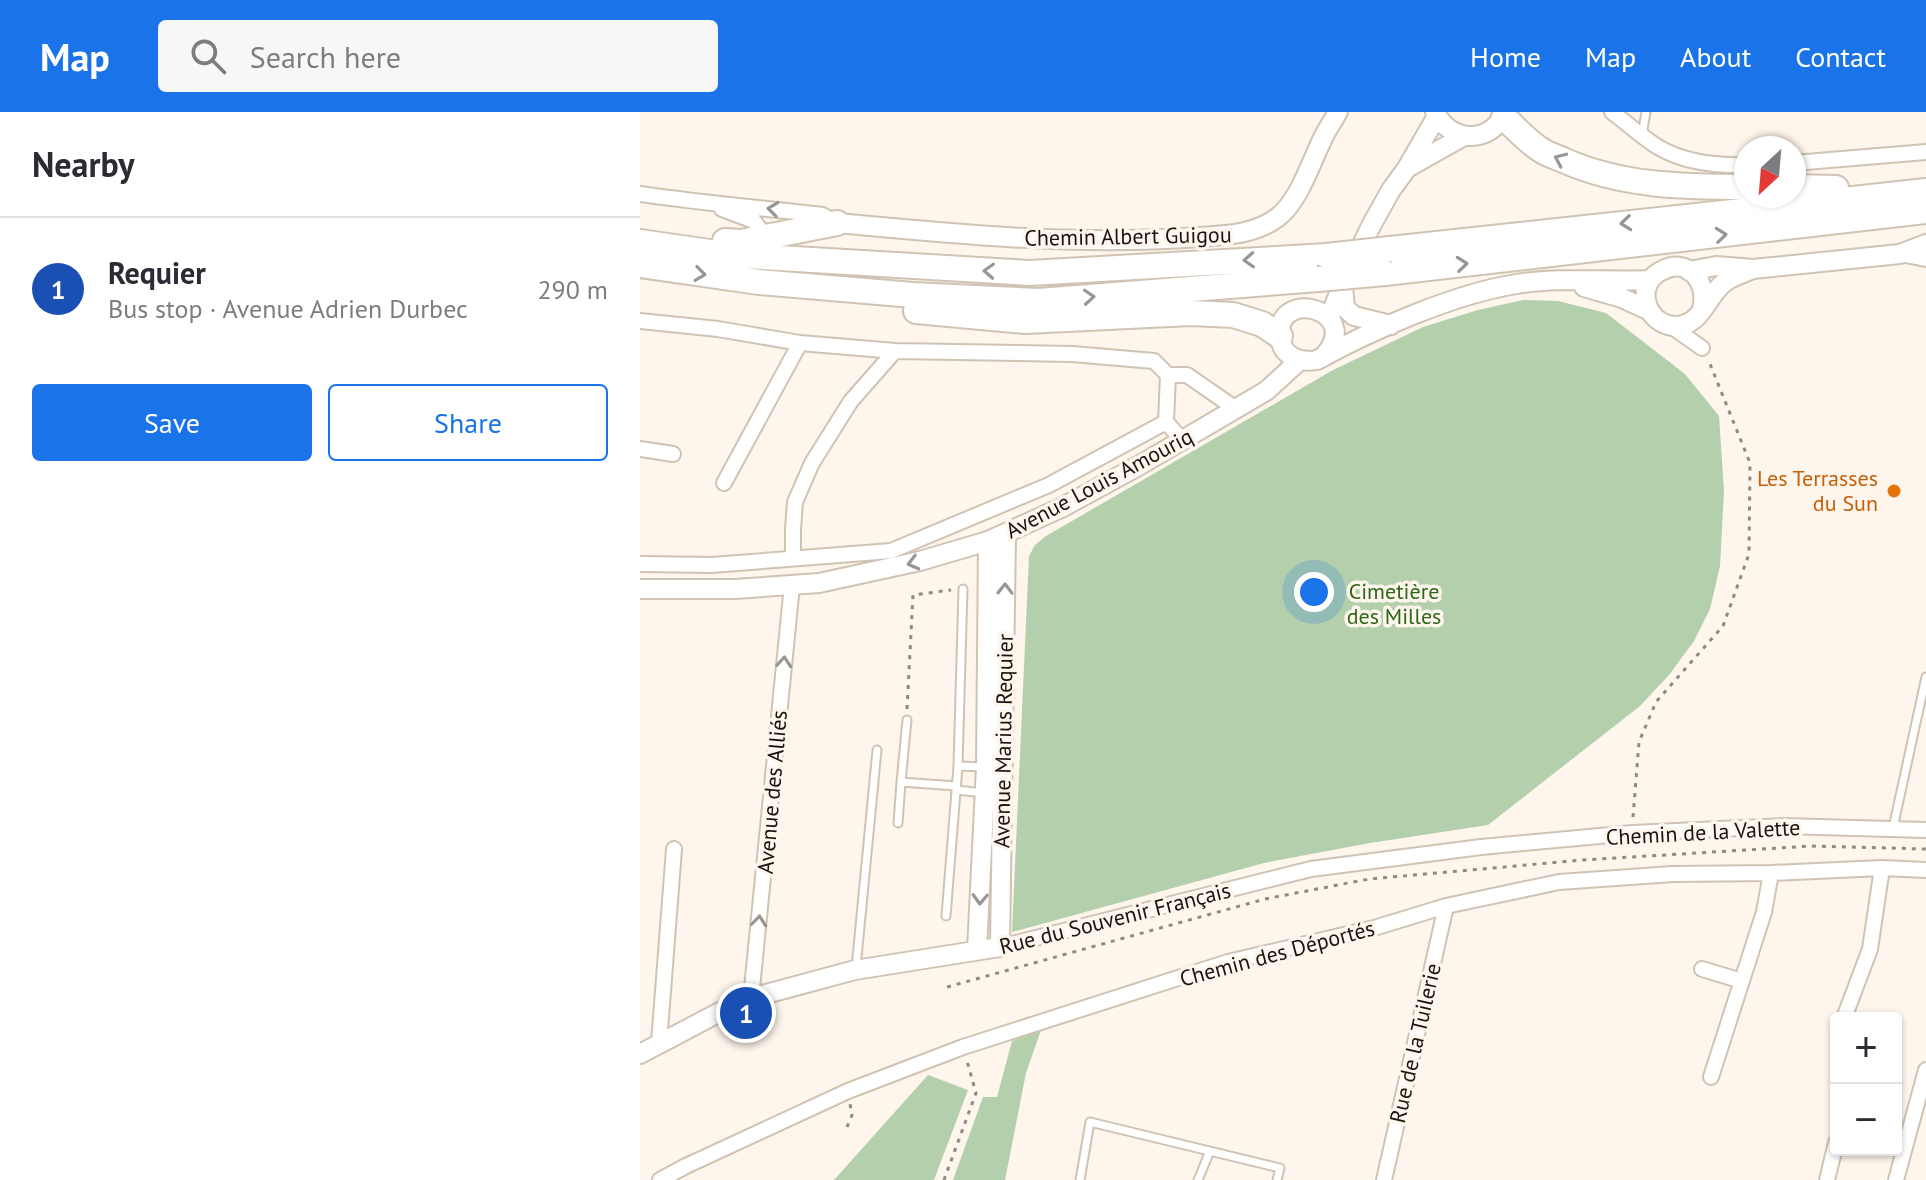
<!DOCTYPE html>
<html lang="en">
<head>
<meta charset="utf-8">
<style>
	:root { --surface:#fff; --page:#f7f7f7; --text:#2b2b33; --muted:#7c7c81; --line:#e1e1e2; --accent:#1a73e8 }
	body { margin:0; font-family:"PT Sans",sans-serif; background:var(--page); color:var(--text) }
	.controls { position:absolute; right:24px; bottom:24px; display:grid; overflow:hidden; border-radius:8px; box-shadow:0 2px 6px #0004 }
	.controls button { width:72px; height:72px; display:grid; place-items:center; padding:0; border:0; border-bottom:2px solid var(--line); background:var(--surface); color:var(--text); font:40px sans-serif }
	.compass { position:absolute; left:1094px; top:24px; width:72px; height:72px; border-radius:50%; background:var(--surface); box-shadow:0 2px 6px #0004; rotate:206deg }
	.you { position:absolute; left:674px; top:480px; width:28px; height:28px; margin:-20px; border:6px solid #fff; border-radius:50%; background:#1a73e8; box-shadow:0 0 0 12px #1a73e833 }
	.badge { display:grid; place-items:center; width:52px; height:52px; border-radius:50%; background:var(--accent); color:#fff; font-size:26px; font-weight:700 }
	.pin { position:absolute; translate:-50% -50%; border:4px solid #fff; box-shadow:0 2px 8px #0006 }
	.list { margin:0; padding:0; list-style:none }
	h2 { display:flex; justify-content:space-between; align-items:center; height:104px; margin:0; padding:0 32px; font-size:34px }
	h2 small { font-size:26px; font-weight:400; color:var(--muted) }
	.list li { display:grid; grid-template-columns:52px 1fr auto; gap:24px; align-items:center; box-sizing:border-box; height:144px; padding:0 32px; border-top:2px solid var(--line) }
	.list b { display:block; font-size:30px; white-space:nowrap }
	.list p { margin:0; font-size:26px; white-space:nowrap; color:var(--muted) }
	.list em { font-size:26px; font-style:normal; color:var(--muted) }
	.actions { display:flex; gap:16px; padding:24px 32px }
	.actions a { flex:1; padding:18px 0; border:2px solid var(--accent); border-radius:8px; text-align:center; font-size:28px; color:var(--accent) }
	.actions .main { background:var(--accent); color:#fff }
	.icon { flex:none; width:44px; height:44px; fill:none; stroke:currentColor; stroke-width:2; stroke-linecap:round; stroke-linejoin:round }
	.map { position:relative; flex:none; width:1286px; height:1068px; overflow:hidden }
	header { display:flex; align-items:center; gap:48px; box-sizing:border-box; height:112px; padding:0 40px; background:var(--accent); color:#fff }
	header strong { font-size:38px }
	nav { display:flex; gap:44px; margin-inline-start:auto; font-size:28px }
	.search { width:560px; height:72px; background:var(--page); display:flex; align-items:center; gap:20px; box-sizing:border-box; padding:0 28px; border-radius:8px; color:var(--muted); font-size:30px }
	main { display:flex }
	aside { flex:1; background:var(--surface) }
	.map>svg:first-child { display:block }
	.green { fill:#b3cfab }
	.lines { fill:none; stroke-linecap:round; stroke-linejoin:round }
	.service-casing { stroke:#d1c3b4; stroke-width:11 }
	.minor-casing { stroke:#d1c3b4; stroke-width:18 }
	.tertiary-casing { stroke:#d1c3b4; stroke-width:22 }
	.trunk-casing { stroke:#d1c3b4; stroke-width:28 }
	.path { stroke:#908982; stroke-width:3; stroke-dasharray:4 6; stroke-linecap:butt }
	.service { stroke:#fff; stroke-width:7 }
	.minor { stroke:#fff; stroke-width:14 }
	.tertiary { stroke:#fff; stroke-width:18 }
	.trunk { stroke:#fff; stroke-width:24 }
	.trunk-bridge-casing { stroke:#d1c3b4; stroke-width:28; stroke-linecap:butt }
	.trunk-bridge { stroke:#fff; stroke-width:24 }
	.oneway { stroke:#989593 }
	.food-dot { fill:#e8710a; stroke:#fef5ec; stroke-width:3 }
	.labels { text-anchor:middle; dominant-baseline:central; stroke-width:7; stroke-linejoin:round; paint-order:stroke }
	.street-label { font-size:22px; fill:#19140f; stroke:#fef5ec }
	.food-label { font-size:22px; fill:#c56008; stroke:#fef5ec; text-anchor:end }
	.park-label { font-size:22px; fill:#2c6619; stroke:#fef5ec }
</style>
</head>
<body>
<header>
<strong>Map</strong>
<div class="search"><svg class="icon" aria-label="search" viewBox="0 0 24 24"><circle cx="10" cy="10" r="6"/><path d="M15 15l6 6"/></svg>Search here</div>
<nav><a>Home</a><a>Map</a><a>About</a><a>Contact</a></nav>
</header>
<main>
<aside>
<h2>Nearby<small></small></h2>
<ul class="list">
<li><span class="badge" style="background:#1a4fb4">1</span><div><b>Requier</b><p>Bus stop · Avenue Adrien Durbec</p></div><em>290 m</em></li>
</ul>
<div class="actions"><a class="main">Save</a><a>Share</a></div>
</aside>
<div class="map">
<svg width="1286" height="1068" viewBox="0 0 1286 1068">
	<rect width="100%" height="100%" fill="#fef5ec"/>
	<!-- green -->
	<path class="green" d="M883,188L918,189L966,201L1045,262L1079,304L1084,379L1080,454L1070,497L1054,529L1029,563L1000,594L848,713L730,731L624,751L372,820L389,444L395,433L406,424L693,258L783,215L838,198Z
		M401,918L386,961L365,1068H313L343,985H357L372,929Z
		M288,963L328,978L294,1068H194Z"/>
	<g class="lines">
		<defs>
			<path id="service" d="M1002,23L1006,0
				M323,477L318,654L345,655
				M267,608L261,670L316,674
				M316,678L344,681
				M258,711L261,670
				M1253,716L1286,565
				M306,804L318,654
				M216,856L237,638
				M440,1068L450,1010L640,1056L637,1068
				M558,1068L570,1039"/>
			<path id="minor" d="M972,0C987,11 1003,26 1018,35C1045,51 1076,54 1106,53
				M1154,51L1286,40
				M0,82C61,91 121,96 182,103L193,109
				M82,97L114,109L126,125L131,126
				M1260,142L1286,147
				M0,209L78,217L160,231L255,239L432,242L514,249L528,263
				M1031,214L1062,236
				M542,328L526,310L528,263H547L596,297
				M0,337L33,342
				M84,371L160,231
				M153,446V417L155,390L172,351L211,289L255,239
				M0,452L72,453L251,439L409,373L526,310
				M360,835L671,757L841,735L992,721L1144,714L1286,718
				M1062,857L1102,869
				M111,886L152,473
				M1204,906L1230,837L1242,756
				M19,931L34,737
				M1071,965L1124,800L1131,761
				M20,1068L46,1054L208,979L323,935L588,850L734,816L806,794L919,770L1033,762L1131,761L1242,756L1286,758
				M744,1068L806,794
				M1187,1068L1196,1031
				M1256,1068L1286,958"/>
			<path id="tertiary" d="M795,0C810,31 851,33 865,0
				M769,55L824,24
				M197,111C314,122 426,133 544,126C575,123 611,126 638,105C659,89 671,50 683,26C687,17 693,9 698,0
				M1049,159L1076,154L1113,157L1260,142L1286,132
				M703,174L705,196L714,204L751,213
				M944,175L982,186L1008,198
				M1062,197C1069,170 1048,144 1021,159C990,175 1010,221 1043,213C1063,208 1069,181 1085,170C1093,164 1104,161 1113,157
				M689,206L703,172L732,112L751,78L767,56L797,4
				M684,244C725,198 635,174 640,225C642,245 660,251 677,248C732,218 814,182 876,172C920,165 966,170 1010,168
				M0,477H95L179,471L280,449L348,429L423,395L500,353L626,279L659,249
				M337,838L346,655L348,429
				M0,942L95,892L111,886L215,858L360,835L366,422"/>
			<path id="trunk" d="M864,5C875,16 887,29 901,38C907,42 916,45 923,48C981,74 1043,75 1106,75
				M1154,75L1196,76
				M85,129L101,130L197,111
				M0,130L90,143L390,161L687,144
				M750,137L1286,79
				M0,153L119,170L273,183L399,189L678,167
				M745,161L1286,99
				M276,199L385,209L551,201L593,203L622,212L640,224"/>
		</defs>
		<!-- service casing -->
		<use href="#service" class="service-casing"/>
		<!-- minor casing -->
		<use href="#minor" class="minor-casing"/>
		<!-- tertiary casing -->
		<use href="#tertiary" class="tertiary-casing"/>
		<!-- trunk casing -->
		<use href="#trunk" class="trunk-casing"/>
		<!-- path -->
		<path class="path" d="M267,597L273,483L311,478
			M993,705L999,630L1016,590L1083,514L1109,442L1110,351L1068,247
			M307,875L625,787L729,767L943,748L1171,734L1286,737
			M207,1015L212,1003L210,992
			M304,1068L336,981L327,949"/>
		<!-- service -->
		<use href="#service" class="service"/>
		<!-- minor -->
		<use href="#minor" class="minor"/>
		<!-- tertiary -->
		<use href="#tertiary" class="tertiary"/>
		<!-- trunk -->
		<use href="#trunk" class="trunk"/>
		<defs>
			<path id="trunk-bridge" d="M687,144L750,137
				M678,167L745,161"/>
		</defs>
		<!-- trunk-bridge casing -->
		<use href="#trunk-bridge" class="trunk-bridge-casing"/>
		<!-- trunk-bridge -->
		<use href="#trunk-bridge" class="trunk-bridge"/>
	</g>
	<!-- one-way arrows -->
	<defs><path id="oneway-chevron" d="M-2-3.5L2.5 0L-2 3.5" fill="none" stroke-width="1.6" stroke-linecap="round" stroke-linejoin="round" transform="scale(2)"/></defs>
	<g class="oneway">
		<use href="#oneway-chevron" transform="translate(920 47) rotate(-156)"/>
		<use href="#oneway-chevron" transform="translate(133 97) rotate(-173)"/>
		<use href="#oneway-chevron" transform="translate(986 111) rotate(174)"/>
		<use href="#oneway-chevron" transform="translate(1081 123) rotate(-6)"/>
		<use href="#oneway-chevron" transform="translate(609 148) rotate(177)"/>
		<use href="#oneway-chevron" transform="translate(822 152) rotate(-6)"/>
		<use href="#oneway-chevron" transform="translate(349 159) rotate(-177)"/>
		<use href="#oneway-chevron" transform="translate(60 162) rotate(8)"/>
		<use href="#oneway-chevron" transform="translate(449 185) rotate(-4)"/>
		<use href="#oneway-chevron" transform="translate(273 451) rotate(166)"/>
		<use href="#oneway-chevron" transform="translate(365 477) rotate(-89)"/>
		<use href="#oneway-chevron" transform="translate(144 550) rotate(-85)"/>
		<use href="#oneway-chevron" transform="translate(340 787) rotate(92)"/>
		<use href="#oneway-chevron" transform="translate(119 809) rotate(-84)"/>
	</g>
	<!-- markers -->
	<circle class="food-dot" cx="1254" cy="379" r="8"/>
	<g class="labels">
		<!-- street labels -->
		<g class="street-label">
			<text transform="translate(488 124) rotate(-1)">Chemin Albert Guigou</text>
			<text transform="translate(459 371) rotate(-28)">Avenue Louis Amouriq</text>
			<text transform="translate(363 629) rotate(-89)">Avenue Marius Requier</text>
			<text transform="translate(132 680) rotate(-85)">Avenue des Alliés</text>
			<text transform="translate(1063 720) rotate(-3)">Chemin de la Valette</text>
			<text transform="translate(475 806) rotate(-14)">Rue du Souvenir Français</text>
			<text transform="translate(637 841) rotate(-15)">Chemin des Déportés</text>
			<text transform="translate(775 931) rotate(-77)">Rue de la Tuilerie</text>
		</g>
		<!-- food labels -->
		<g class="food-label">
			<text x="1238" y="366">Les Terrasses<tspan x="1238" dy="25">du Sun</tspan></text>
		</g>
		<!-- park labels -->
		<g class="park-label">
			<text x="754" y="479">Cimetière<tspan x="754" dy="25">des Milles</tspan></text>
		</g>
	</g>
</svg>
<div class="controls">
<button>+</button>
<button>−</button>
</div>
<svg class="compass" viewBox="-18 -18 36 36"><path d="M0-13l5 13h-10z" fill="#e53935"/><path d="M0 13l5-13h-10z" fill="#7c7c81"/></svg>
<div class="you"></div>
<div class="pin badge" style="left:106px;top:901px;background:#1a4fb4">1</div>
</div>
</main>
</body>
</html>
